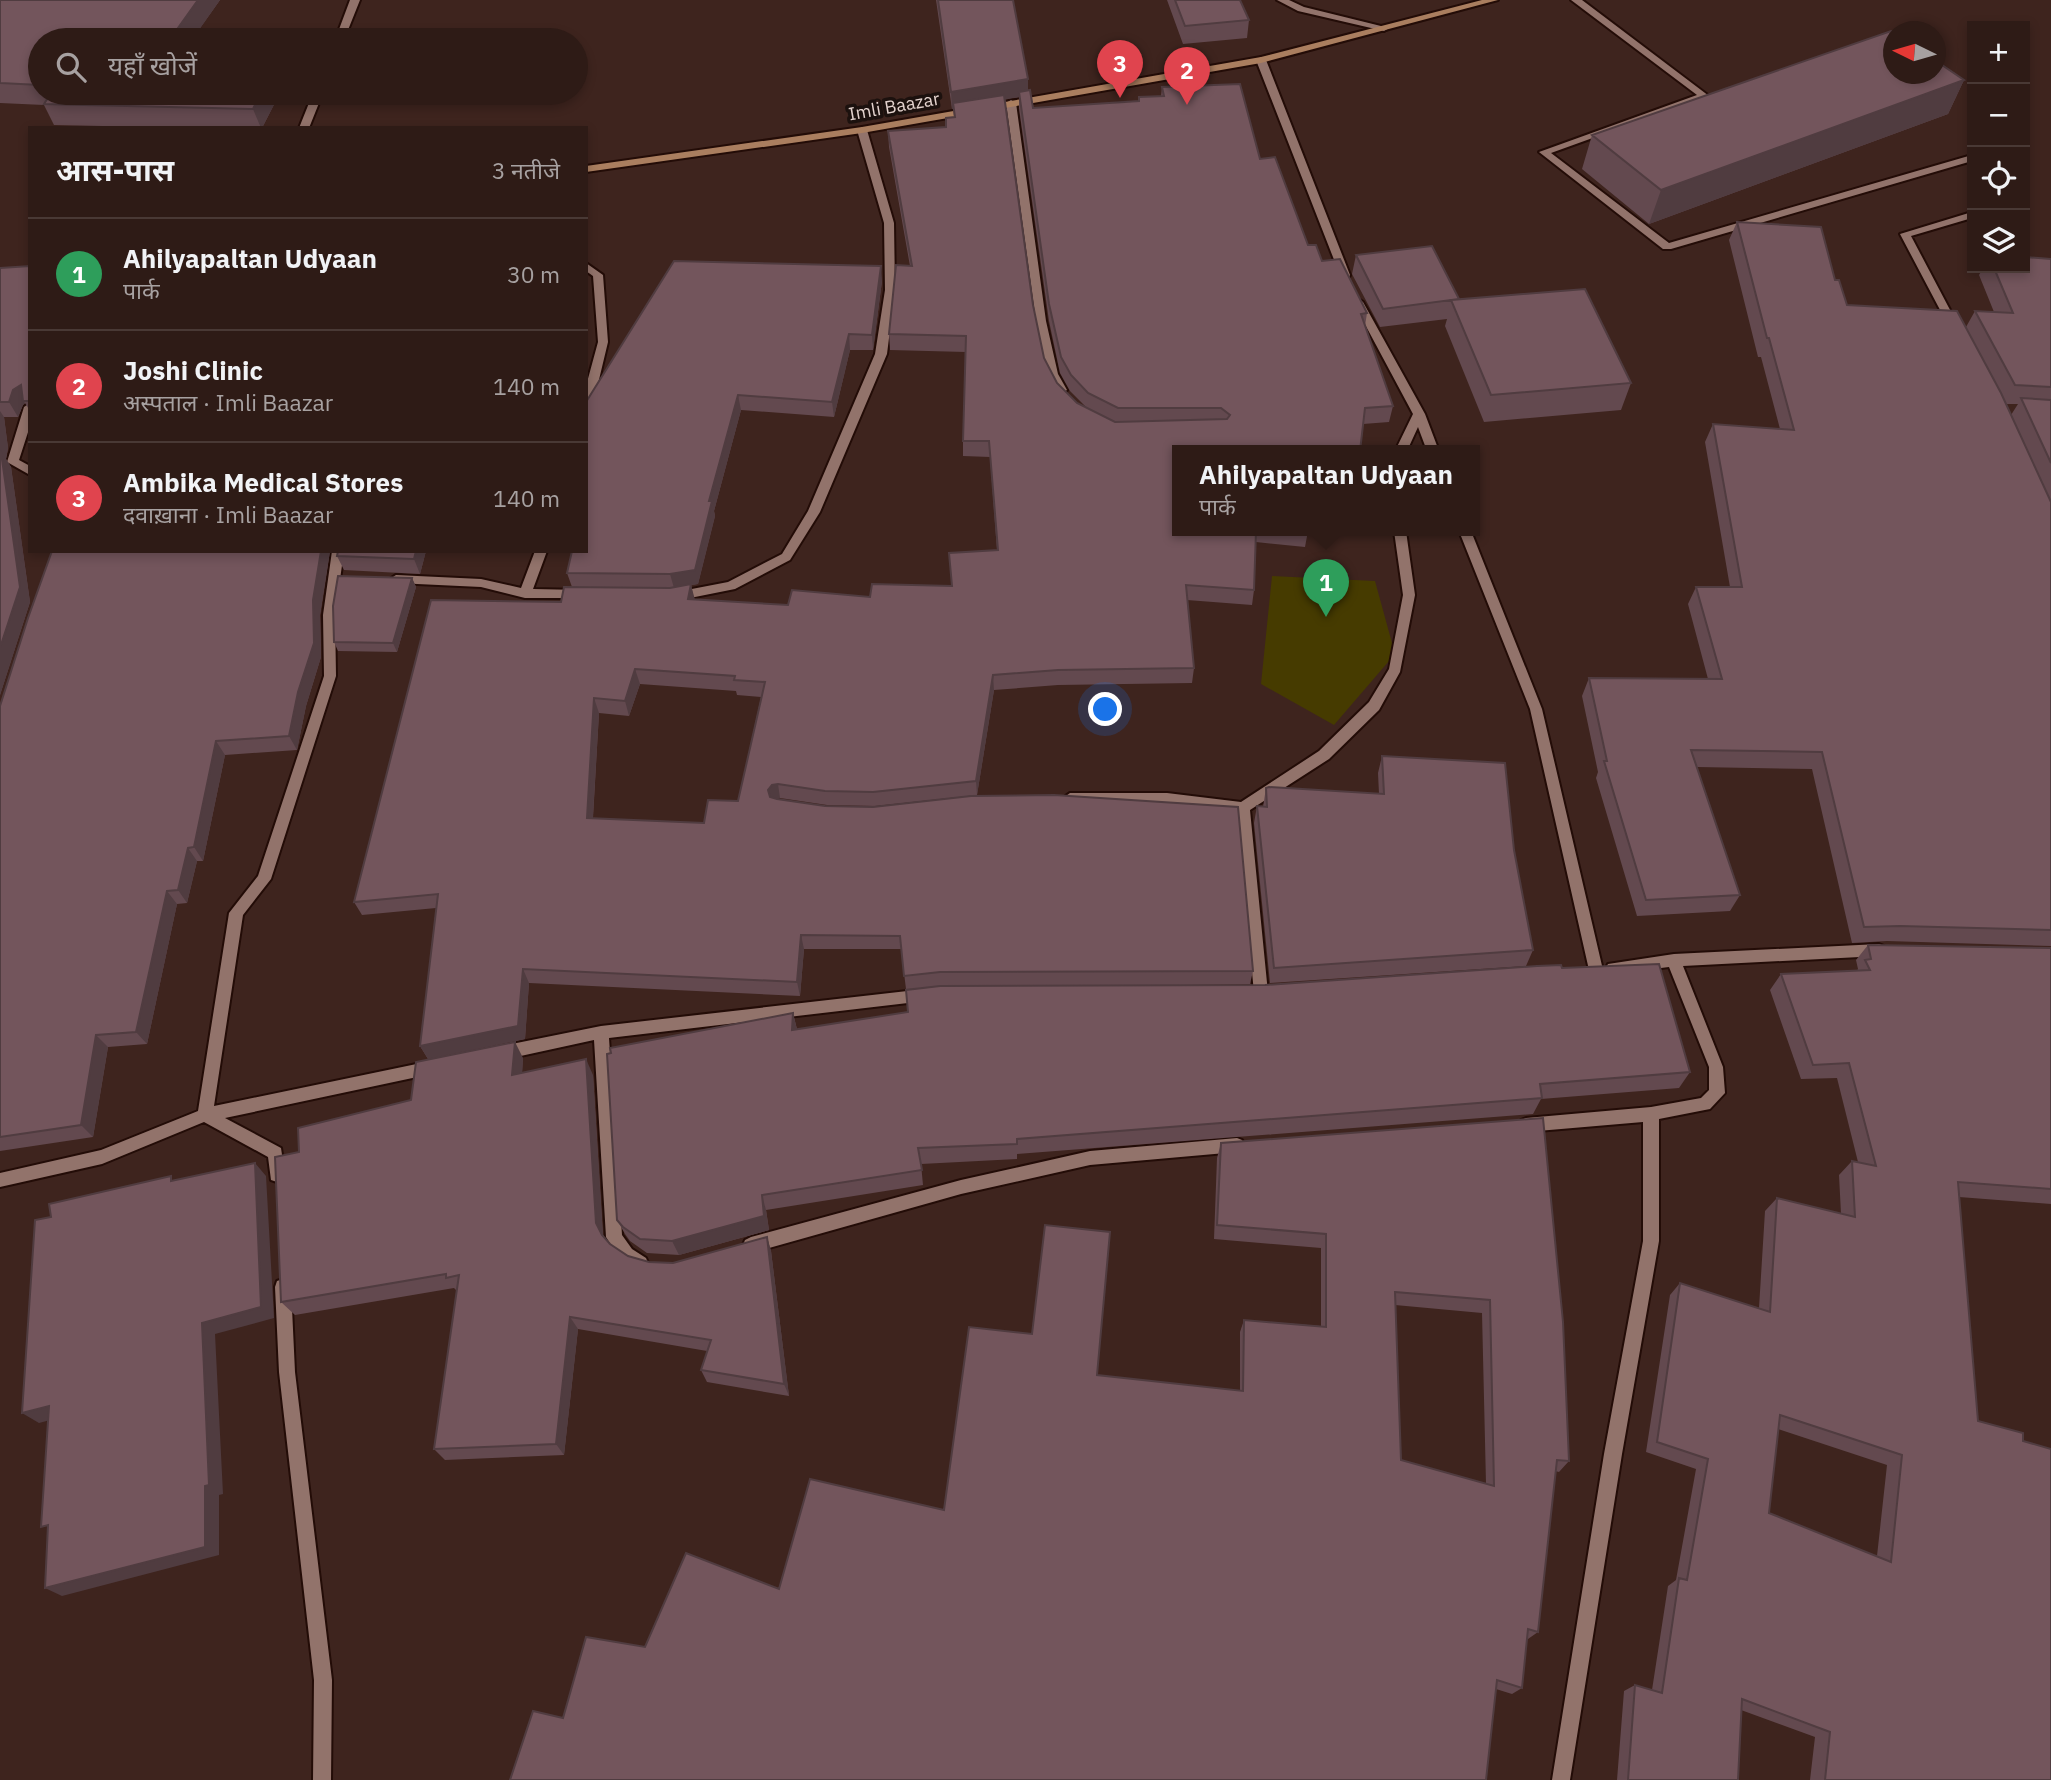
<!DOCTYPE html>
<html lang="hi">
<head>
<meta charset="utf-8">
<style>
	:root { --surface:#2e1b16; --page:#3a2823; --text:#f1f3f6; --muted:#a7a1a1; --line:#493935; --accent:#2563eb }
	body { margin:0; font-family:"IBM Plex Sans","Noto Sans Devanagari",sans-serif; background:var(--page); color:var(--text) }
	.controls { position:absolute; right:21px; top:21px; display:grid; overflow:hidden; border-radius:0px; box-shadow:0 4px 10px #0003 }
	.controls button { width:63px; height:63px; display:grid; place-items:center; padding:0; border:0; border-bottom:2px solid var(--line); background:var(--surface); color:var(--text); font:35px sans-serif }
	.compass { position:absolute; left:1883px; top:21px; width:63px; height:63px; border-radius:50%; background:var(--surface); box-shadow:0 4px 10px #0003; rotate:275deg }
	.you { position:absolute; left:1106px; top:710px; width:24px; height:24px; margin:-18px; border:5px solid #fff; border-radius:50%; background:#1a73e8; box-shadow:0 0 0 10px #1a73e833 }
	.badge { display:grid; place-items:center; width:46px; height:46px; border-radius:50%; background:var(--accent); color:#fff; font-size:23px; font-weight:700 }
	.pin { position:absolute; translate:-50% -58px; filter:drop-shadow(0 2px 4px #0008) }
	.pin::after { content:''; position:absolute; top:37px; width:24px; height:21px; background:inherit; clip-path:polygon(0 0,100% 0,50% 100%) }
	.popup { position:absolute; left:1172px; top:445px; width:308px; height:91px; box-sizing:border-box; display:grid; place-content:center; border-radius:0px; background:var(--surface); filter:drop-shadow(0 2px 5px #0005); font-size:23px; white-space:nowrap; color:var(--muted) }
	.popup b { font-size:26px; color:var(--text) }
	.popup::after { content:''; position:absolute; left:50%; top:100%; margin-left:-14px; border:14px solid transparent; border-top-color:var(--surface) }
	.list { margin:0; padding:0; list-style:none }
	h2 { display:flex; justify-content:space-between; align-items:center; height:91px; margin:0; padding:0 28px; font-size:30px }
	h2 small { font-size:23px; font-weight:400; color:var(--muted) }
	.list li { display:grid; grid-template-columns:46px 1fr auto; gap:21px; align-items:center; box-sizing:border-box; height:112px; padding:0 28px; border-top:2px solid var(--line) }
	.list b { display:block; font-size:26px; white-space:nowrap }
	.list p { margin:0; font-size:23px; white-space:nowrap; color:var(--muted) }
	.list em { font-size:23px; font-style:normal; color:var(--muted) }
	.icon { flex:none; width:38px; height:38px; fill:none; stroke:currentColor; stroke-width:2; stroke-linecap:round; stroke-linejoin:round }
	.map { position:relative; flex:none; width:2051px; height:1780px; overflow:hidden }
	.search { position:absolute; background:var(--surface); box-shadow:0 4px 10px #0003; left:28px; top:28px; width:560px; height:77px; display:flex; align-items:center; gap:18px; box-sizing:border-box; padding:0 24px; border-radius:38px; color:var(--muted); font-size:26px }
	.panel { position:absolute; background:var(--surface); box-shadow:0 4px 10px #0003; left:28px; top:126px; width:560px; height:427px; border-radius:0px }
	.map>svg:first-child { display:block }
	.green { fill:#463b00 }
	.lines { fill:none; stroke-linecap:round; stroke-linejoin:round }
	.minor-casing { stroke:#230c07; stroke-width:4 }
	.secondary-casing { stroke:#230c07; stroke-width:4 }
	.minor { fill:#92736b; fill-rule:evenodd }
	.secondary { fill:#aa7e5f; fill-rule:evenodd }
	.wall { fill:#63494f; fill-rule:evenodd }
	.shaded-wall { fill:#503c40 }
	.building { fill:#73555c; stroke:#503c40; stroke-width:2; fill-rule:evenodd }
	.labels { text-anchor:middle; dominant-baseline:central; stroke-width:7; stroke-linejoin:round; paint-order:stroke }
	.far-street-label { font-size:18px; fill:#e4d3ce; stroke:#1c110e }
</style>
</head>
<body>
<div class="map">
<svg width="2051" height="1780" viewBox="0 0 2051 1780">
	<rect width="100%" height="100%" fill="#3e241e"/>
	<!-- green -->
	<path class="green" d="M1272,576L1375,581L1395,654L1334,725L1261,684Z"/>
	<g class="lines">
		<defs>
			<path id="minor" d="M350,0H360L344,40H335Z
				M1277,0H1289L1304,7L1389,28L1384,31L1298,11Z
				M1571,0H1582L1709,96L1551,153L1669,243L1972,155V161L1671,249H1663L1539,152L1697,95Z
				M1261,57L1266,60L1350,275L1349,277H1341L1340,275L1256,60Z
				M313,93H323L309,128H299Z
				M1011,100L1016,103L1046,321L1058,374L1067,390L1061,394L1057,393L1046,374L1036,321L1006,103Z
				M862,127L867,130L894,223L895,290L887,354L820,512L790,560L735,589L675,601L671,599L669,596L671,593L728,582L782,554L808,511L875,354L885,290L884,223L857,130Z
				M1972,212V218L1911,236L1958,325L1953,328L1948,325L1900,234Z
				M586,263L603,275L608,342L592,409L586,413V386L598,342L593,276L586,271Z
				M1358,299L1363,302L1425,414L1439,451H1427L1418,427L1407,451H1395L1413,414L1353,302Z
				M30,403V426L19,460L30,466V475L7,462L24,407Z
				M1394,531H1406L1415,595L1400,672L1379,710L1329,759L1250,810L1268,993L1266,997L1261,999L1256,997L1254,993L1237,813L1167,803H1070L1063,798L1070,793H1167L1241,802L1319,751L1369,702L1389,669L1403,595Z
				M1459,531H1471L1542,709L1603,970L1601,974L1596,976L1591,974L1589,970L1530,709Z
				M332,551H344L335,615L336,676L271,879L243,915L214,1106L431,1061L436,1063L438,1068L436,1073L225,1118L281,1148L285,1175L283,1180L277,1182L271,1180L268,1157L204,1122L102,1164L0,1187V1173L101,1150L198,1111L229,913L258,876L324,676L323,615Z
				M535,551H547L533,589L581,590L587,595L585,598H525L481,587L396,583L390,579L396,575L481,579L521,588Z
				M1879,944L1884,946L1886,950L1884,954L1879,956L1683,966L1723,1067L1725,1093L1710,1109L1659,1119V1241L1622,1454L1570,1780H1552L1604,1454L1643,1241V1122L1526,1132L1521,1130L1518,1125L1521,1120L1526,1118L1651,1107L1701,1098L1709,1090V1067L1669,967L1613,974L1608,972L1606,968L1608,964L1674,954Z
				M925,989L930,991L932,995L930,999L925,1001L609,1038L622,1235L632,1249L646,1258L648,1263L646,1268L640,1271L620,1259L606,1237L594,1040L502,1060L497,1058L495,1053L497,1048L502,1046L601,1026Z
				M1237,1138L1242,1140L1245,1145L1242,1150L1237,1152L1090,1165L961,1194L751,1253L745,1250L743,1245L745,1240L751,1237L961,1180L1090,1151Z
				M283,1279L289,1281L291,1287L295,1372L332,1680L331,1780H313L314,1680L279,1372L275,1287L277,1281Z"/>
			<path id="secondary" d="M1482,0H1498L1261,63L862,133L586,172V166L862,127L1261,57Z"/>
		</defs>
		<!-- minor casing -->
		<use href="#minor" class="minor-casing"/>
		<!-- secondary casing -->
		<use href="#secondary" class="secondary-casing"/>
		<!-- minor -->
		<use href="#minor" class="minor"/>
		<!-- secondary -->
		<use href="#secondary" class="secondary"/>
	</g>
	<!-- wall -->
	<path class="wall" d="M0,0H220L195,35L40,40V93H280L262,128H198L54,125L44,105L0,103Z
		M936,0H1013L1028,90L1033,108L1139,101V97L1161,96L1162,87L1260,159L1308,245L1367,313L1365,326L1393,406L1389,422L1363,424L1177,531H1308L1305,547L1256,542L1254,590L1252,605L1187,600L1194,668L1192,683L1058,685L994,690L977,795L875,806L827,805L780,798L776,799L1253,971L1250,984L906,989L901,949H804L800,996L529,983L525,1039L428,1059L420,1046L436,908L362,915L354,902L572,587L567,573L586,551V402L882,281L873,350H850L834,417L741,410L714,511L715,516L698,584L691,585L694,599L788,605L870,597L951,586L997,550L990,457L963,456V441L966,352L890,350L889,334L910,266L889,147L888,131L946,127L954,117L953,108L952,109ZM1019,97V108L1049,321L1060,373L1070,391L1087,408L1077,403L1057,383L1044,358L1033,305L1005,99ZM640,684L736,691L737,695L761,697L738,801L704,823L593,818L599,713L629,716Z
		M1167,0H1240L1249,20L1247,38L1183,44Z
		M1964,80L1948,114L1649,224L1582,169L1592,135Z
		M1737,222L1835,280L1847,305L1966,327L1975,311L1994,312L1979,275L1983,268H2025L2051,259V946L1887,941L1852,943L1812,769L1697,767L1740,895L1730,911L1637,916L1596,778L1598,772L1582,696L1589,678L1708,679L1688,604L1696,587H1730L1705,442L1713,424L1780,429L1761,357H1758L1729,240ZM2006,404H2018L2011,415Z
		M1356,255L1459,299L1631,383L1621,410L1484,422L1445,326L1447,319L1380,327L1352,274Z
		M30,266V411L25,403L23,405L18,417H4L8,448L6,459L11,467L30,602L0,695V268Z
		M52,551H330L320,615L321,657L306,706L297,750L225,755L203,861H197L187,903L177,904L147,1044L108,1047L93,1137L0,1151V706Z
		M426,551L420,574L344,570L337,556Z
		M412,578L416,587L397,652L338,651L334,642Z
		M1382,756L1514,850L1533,950L1526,966L1270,983L1254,823L1257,806L1263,807L1266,788L1379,794L1378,773Z
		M1868,945L2051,948V1204L1959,1197L1978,1421L2051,1780H1810L1815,1737L1741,1710L1738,1780H1617L1624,1691L1635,1685L1652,1690L1668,1586L1676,1580L1696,1469L1646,1452L1670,1295L1680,1283L1759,1308L1765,1211L1777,1198L1841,1214L1839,1175L1852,1161L1858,1162L1837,1078L1801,1079L1770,990L1781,974L1857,971L1858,969L1856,960ZM1778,1429L1887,1465L1877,1556L1769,1513Z
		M1562,968L1690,1072L1679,1088L1541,1099L1533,1114L1017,1154V1159L921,1164L923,1185L766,1210L769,1230L679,1255L647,1253L630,1241L625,1234L617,1220L793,1013L797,1029L1265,985Z
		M523,1058L522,1073L593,1075L603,1236L610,1244L628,1256L649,1262L673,1263L767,1237L771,1251L789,1396L707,1382L701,1370L707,1351L578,1329L564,1455L445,1460L434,1449L457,1291L454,1288L295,1315L281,1302L299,1152L411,1100Z
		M1543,1118L1569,1461L1559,1472L1555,1471L1538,1632L1528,1639H1527L1522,1688L1512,1694L1496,1689L563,1718L645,1647L779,1589L944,1510L1097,1375L1240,1391V1332L1244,1320L1321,1326V1248L1214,1239L1217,1158L1221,1143ZM1395,1305L1482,1313L1486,1484L1401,1460Z"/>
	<!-- shaded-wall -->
	<path class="shaded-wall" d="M198,0H220L192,40L173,35Z
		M1028,79V95L1019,92V97L952,109L951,92Z
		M1964,80L1948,114L1649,224L1661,190Z
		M261,93H280L262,128H261L253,109Z
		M881,266L882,281L873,350L872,335Z
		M849,334L850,350L834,417L832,402Z
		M21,385L23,401L25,403L23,405L18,417L9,402L13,390Z
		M738,395L741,410L714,511L715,516L698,584L691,585L695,600L691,614L674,588L670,574L709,501Z
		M0,411L4,417L8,448L6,459L11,467L30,602L0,695Z
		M321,551H330L320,615L321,657L306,706L297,750L289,736L313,600Z
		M416,551H426L420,574L414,559Z
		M412,578L416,587L397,652L393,643Z
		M635,669L640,684L629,716L625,701Z
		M993,675L994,690L977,795L976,781Z
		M594,698L599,713L592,832L587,818Z
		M216,741L225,755L203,861L194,847Z
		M778,784L780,798L774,799L771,805L768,790L772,785Z
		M188,848L197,861L187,903L178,890Z
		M167,891L177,904L147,1044L136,1032Z
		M801,935L804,949L800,996L797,982Z
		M523,969L529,983L525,1039L428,1059L420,1046Z
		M793,1013L797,1030H792Z
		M96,1035L108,1047L93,1137L81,1125Z
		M515,1042L523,1058L521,1091L512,1075Z
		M586,1059L593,1075L603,1237L596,1223Z
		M255,1163L266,1176L274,1318L215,1334L223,1494L219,1495V1555L62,1596L45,1588L202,1323Z
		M762,1195L766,1210L769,1230L679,1255L672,1241Z
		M767,1237L771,1251L789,1396L784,1384Z
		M570,1317L578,1329L564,1455L556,1444Z
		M49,1406L65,1416L39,1423L22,1413Z"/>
	<!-- building -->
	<path class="building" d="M0,0H198L173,35L290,37L288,40H40V85L0,83Z
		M938,0H1013L1028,79L951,92Z
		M1175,0H1240L1249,20L1185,26Z
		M1891,31L1894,33V74H1936V61L1964,80L1661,190L1592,135Z
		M1240,84L1260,159L1275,157L1308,245H1316L1322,261L1340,259L1367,313L1361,314L1393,406L1365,408L1360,451H1177V531H1256L1254,590L1186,585L1194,668L1058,670L993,675L976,781L873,792L825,791L778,784L772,785L768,790L770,797L777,799L825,806L873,807L971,796L1054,795L1238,807L1253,971L940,972L904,976L900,936L801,935L797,982L523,969L518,1026L420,1046L438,894L354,902L431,600L561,602L564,587L670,588L691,584L688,599L788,605L792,590L870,597L872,584L952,586L949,553L998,550L989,441H963L966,336L889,334L896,265L912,266L888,131L946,127V118L955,117L953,103L1004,95L1033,305L1044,358L1057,383L1077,403L1115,422L1227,419L1230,415L1221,408H1118L1088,393L1071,375L1061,357L1049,304L1019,92L1030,90L1033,108L1139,101V97L1164,96L1162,87ZM635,669L735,676L734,680L765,682L738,801L708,800L704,823L587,818L594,698L625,701Z
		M51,93H261L253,109L44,104Z
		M1737,222L1821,227L1835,280H1839L1847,305L1957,311L2001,393L2051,502V930L1900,926L1864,927L1822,752L1691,750L1740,895L1646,900L1604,761H1607L1589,678L1722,679L1696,587H1742L1713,424L1794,430L1769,338H1767Z
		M1432,246L1459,299L1383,309L1356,255Z
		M2025,257L2051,259V387L2015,385L1975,311L2013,313L1994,268H2025Z
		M674,261L881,266L872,335L849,334L832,402L738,395L709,501H712L695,570L670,574L567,573L572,551H586V402Z
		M30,266V401H23L21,385L13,390L9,402H0V268Z
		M1585,289L1631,383L1491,395L1451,300Z
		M2021,398L2051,400V463Z
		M0,451L1,452L20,587L0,648Z
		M52,551H321L313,600L314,643L298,692L289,736L216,741L194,847L188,848L178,890L167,891L136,1032L96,1035L81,1125L0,1137V706L28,618Z
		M338,551H416L414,559L337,556Z
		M338,576L412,578L393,643L334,642L333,606Z
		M1382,756L1505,763L1514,850L1533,950L1274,968L1257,806L1267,807L1266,788L1269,787L1384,794Z
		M1868,945L2051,948V1189L1958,1182L1978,1421L2023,1433V1441L2051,1449V1780H1825L1830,1732L1742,1699L1738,1780H1628L1635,1685L1662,1693L1679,1578L1687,1580L1708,1459L1657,1442L1680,1283L1770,1312L1777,1198L1855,1217L1852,1161L1876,1166L1849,1063L1813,1065L1781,974L1870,970L1865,960L1871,959ZM1780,1415L1902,1455L1891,1562L1769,1513Z
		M1659,964L1690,1072L1540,1084L1542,1098L1017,1139V1144L918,1148L922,1170L762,1195L764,1216L672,1241L640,1239L623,1227L617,1220L607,1054L611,1053L610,1048L793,1013L792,1030L908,1012L906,990L940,986L1265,985L1537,966L1561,965L1562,968Z
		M515,1042L512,1075L586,1059L596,1223L602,1235L610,1244L628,1256L649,1262L673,1263L767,1237L784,1384L701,1370L711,1340L570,1317L556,1444L434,1449L459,1275L446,1278V1274L281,1302L275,1157L299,1152L298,1128L411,1100L416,1062Z
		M1543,1118L1563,1322L1569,1461L1557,1460L1538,1632L1528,1629L1522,1688L1497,1680L1486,1780H510L533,1711L563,1718L586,1637L645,1647L686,1553L779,1589L810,1479L944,1510L969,1327L1032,1334L1045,1225L1110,1232L1097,1375L1243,1391L1244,1320L1326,1327V1234L1217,1225L1221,1143ZM1395,1292L1490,1300L1494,1486L1401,1460Z
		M255,1163L261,1307L202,1323L209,1485L205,1486V1547L45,1588L48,1525L41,1527L49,1406L22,1413L35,1220L51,1217L49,1204L171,1176V1181Z"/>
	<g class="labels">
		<!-- far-street labels -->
		<g class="far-street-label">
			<text transform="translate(894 106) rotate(-10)">Imli Baazar</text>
		</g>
	</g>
</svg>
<div class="controls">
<button>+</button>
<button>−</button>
<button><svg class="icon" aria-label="locate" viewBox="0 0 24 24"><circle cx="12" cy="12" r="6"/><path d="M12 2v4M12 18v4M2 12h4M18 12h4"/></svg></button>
<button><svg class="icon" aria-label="layers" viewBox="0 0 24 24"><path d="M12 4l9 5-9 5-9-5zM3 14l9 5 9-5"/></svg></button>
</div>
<svg class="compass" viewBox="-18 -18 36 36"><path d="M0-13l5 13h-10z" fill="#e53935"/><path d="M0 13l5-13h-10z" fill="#a7a1a1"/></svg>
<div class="you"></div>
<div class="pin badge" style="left:1326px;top:617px;background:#2e9e5b">1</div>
<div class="popup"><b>Ahilyapaltan Udyaan</b>पार्क</div>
<div class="pin badge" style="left:1187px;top:105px;background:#e0444e">2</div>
<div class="pin badge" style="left:1120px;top:98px;background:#e0444e">3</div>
<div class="search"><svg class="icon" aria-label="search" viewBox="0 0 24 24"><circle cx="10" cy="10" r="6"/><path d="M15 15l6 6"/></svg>यहाँ खोजें</div>
<section class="panel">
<h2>आस-पास<small>3 नतीजे</small></h2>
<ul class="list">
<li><span class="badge" style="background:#2e9e5b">1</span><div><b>Ahilyapaltan Udyaan</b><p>पार्क</p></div><em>30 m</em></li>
<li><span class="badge" style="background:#e0444e">2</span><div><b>Joshi Clinic</b><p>अस्पताल · Imli Baazar</p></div><em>140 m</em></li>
<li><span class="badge" style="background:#e0444e">3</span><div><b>Ambika Medical Stores</b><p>दवाख़ाना · Imli Baazar</p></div><em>140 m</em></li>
</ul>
</section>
</div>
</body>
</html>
